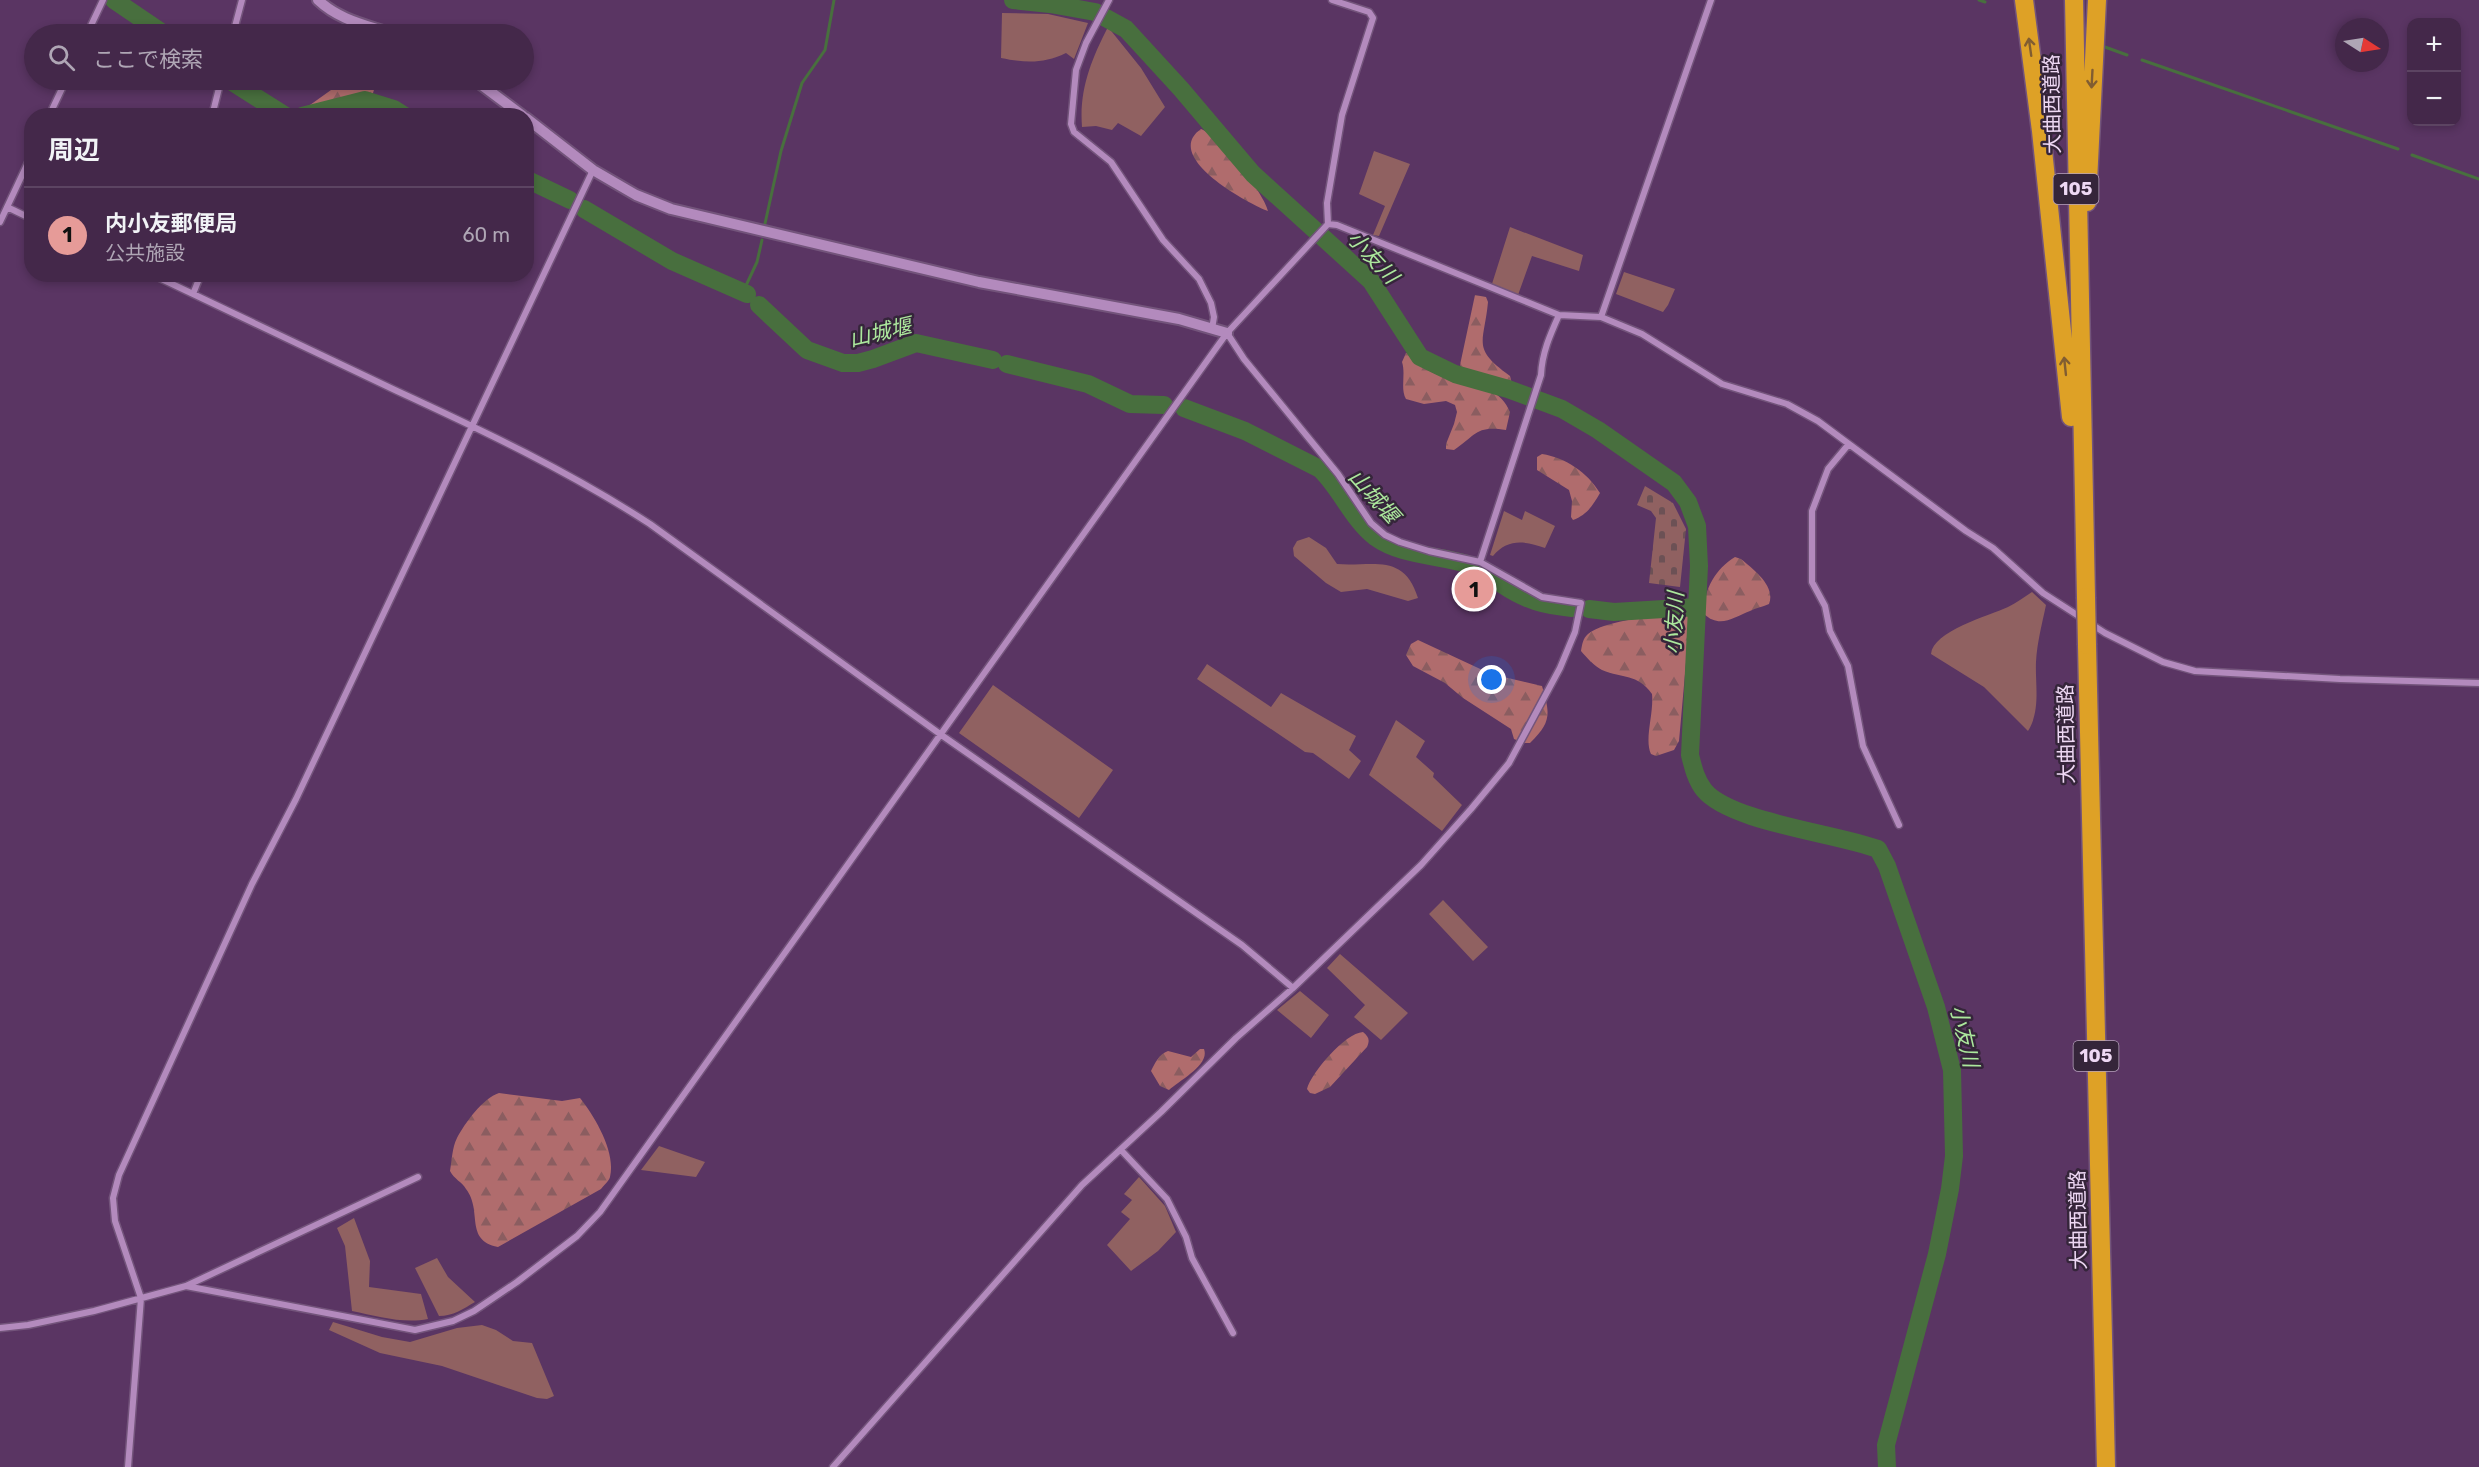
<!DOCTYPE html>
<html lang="ja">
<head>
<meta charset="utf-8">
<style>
	:root { --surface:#44284a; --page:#4e3454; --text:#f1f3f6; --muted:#afa6b5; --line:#5c4462; --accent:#e69b98 }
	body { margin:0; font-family:Rubik,"Noto Sans JP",sans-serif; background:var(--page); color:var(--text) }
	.controls { position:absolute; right:18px; top:18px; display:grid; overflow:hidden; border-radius:12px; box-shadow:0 3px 9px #0003 }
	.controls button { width:54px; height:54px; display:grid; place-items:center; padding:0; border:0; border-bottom:2px solid var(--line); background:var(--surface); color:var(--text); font:30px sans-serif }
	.compass { position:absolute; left:2335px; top:18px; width:54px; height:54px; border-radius:50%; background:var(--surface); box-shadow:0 3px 9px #0003; rotate:102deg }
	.you { position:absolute; left:1492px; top:680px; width:21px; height:21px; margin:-15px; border:4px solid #fff; border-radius:50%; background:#1a73e8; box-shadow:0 0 0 9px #1a73e833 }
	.badge { display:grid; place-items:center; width:39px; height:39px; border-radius:50%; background:var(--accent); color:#111; font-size:20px; font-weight:700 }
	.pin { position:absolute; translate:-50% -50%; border:3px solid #fff; box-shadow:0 2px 6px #0006 }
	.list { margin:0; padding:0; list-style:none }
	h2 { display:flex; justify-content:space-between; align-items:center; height:78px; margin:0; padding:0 24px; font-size:26px }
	h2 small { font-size:20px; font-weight:400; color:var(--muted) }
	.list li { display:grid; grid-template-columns:39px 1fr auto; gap:18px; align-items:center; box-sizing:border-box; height:96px; padding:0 24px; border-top:2px solid var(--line) }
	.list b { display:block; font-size:22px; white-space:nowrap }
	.list p { margin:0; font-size:20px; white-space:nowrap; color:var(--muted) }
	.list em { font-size:20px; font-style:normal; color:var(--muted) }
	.icon { flex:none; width:33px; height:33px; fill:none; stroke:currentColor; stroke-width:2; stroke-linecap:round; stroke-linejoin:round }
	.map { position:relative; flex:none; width:2479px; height:1467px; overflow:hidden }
	.search { position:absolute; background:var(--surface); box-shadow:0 3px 9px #0003; left:24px; top:24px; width:510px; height:66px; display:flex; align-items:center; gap:15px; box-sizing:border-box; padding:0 21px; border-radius:33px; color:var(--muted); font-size:22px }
	.panel { position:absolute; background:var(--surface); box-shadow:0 3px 9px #0003; left:24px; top:108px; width:510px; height:174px; border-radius:24px }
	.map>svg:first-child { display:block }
	.green { fill:#906161 }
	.forest { fill:url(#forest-firs) }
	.cemetery { fill:url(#cemetery-stones) }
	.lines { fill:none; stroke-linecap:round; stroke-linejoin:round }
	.stream { stroke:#486f3e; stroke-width:3 }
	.river { stroke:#486f3e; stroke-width:18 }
	.minor-casing { stroke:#73547b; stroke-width:9 }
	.tertiary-casing { stroke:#73547b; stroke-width:14 }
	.motorway-casing { stroke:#73547b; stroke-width:21 }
	.minor { stroke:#b38abd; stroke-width:6 }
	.tertiary { stroke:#b38abd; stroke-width:10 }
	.motorway { stroke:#dea126; stroke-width:18 }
	.motorway-bridge-casing { stroke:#73547b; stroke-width:21; stroke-linecap:butt }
	.motorway-bridge { stroke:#dea126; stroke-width:18 }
	.oneway { stroke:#815d31 }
	.labels { text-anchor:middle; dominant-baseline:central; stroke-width:5; stroke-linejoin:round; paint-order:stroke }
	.shield { fill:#35253a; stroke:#b6a2bc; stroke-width:1.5 }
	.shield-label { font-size:18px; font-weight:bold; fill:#eed8f4 }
	.street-label { font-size:20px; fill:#eed8f4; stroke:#35253a }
	.water-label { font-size:21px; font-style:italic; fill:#ace89d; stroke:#35253a }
</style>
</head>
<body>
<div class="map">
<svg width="2479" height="1467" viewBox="0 0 2479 1467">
	<defs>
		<pattern id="forest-firs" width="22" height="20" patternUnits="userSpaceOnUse" patternTransform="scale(1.5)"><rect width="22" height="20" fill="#b06c6d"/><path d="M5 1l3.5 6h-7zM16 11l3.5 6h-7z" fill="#8b5d60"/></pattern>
		<pattern id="cemetery-stones" width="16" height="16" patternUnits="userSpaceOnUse" patternTransform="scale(1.5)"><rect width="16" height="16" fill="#906161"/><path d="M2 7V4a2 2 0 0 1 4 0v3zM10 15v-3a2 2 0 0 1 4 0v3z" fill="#6c5155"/></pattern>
	</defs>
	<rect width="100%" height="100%" fill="#5a3563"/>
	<!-- green -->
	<path class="green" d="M1002,13L1048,14L1088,23L1074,59L1066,53C1043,64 1026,63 1001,58Z
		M1108,27L1141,68L1165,107L1141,136L1118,123L1112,130L1096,126L1082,127C1079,90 1091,60 1108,27Z
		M1374,151L1410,164L1379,236L1373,235L1385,206L1359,194Z
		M1510,227L1583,255L1579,271L1532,256L1518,295L1491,287Z
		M1624,272L1675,289L1668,305L1663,312L1616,294Z
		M1504,511L1522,520L1525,511L1555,526L1545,548C1525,541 1508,538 1493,556L1490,555Z
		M1309,537L1326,548L1337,564C1372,567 1404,552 1418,598L1408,601L1367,589L1341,592L1326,583L1294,556L1293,548L1297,541Z
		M2032,592L2046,605C2042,624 2037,643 2036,662C2035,684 2041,710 2028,731L1984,687L1931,654C1933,631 1988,616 2008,607C2016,603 2024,597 2032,592Z
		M1207,664L1271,707L1281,693L1356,736L1349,750L1361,761L1349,779L1313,753L1305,752L1197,679Z
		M993,685L1113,770L1079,818L959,733Z
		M1396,720L1425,741L1416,757L1434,773L1433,777L1462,805L1442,831L1369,775Z
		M1443,900L1488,947L1473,961L1429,914Z
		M1340,954L1408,1013L1381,1040L1354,1017L1365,1005L1327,968Z
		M1300,991L1329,1015L1311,1038L1277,1010Z
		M659,1146L705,1162L696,1177L641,1170Z
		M1139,1177L1165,1206L1176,1232L1158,1251L1131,1271L1107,1245L1130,1219L1121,1212L1132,1200L1124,1194Z
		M354,1218L370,1261L369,1287L421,1294L428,1319C403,1324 377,1316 352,1311L345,1246L337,1228Z
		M437,1258L448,1277L475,1302C463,1309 453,1316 439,1316L415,1268Z
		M333,1322L382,1337L410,1342L457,1328L482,1325L496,1330L513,1341L532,1343L554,1396L547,1399L537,1398L442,1366L380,1353L329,1330Z"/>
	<!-- forest -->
	<path class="forest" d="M345,80H377L373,93L358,115H296Z
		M1201,129C1218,135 1265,194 1268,211C1245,202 1162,156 1201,129Z
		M1475,295L1486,297L1488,302C1484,344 1471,348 1510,376L1512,384C1496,382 1469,380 1460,365Z
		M1406,353H1413C1428,391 1495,371 1510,412L1506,430C1476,425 1476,435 1454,450L1446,449V444L1454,424L1457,412L1455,405L1446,401L1424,404L1406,399C1400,389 1406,374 1402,362Z
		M1542,454C1566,458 1587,472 1600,493C1593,505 1587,515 1573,520L1571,517L1572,501L1569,490L1537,470V457Z
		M1735,557L1741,559C1754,570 1776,586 1769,604C1762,607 1756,608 1750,611C1734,617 1720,629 1704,614C1703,591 1715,569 1735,557Z
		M1685,612L1690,618L1679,741L1674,750L1656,756L1651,754C1644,739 1654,714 1652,694C1637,673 1623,679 1602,670C1594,666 1587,658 1581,651C1582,645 1583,638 1588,634C1602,621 1665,614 1685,612Z
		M1418,640L1491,674L1542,686C1550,713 1552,722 1530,743H1524L1514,739L1511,729L1463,698L1445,683L1413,666L1406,655L1411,644Z
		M1363,1032C1369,1037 1370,1040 1367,1047L1330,1087L1315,1094L1310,1093L1307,1089C1311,1073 1345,1033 1363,1032Z
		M1200,1049H1204C1210,1065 1180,1080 1169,1090L1160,1086L1151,1071C1155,1063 1159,1054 1168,1051L1191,1057Z
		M499,1093L562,1101L580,1098C595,1117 616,1152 610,1177C609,1181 604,1185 601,1189L498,1247C464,1240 483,1211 466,1189C462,1182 454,1179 450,1171C452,1160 452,1148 457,1138C465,1123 483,1098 499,1093Z"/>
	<!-- cemetery -->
	<path class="cemetery" d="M1645,486L1673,503L1686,529L1680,587L1649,583L1656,518L1651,511L1637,505Z"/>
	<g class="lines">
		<!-- stream -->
		<path class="stream" d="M1979,0L1985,2
			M2105,47L2127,55
			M2142,60L2398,149
			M2412,155L2479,179
			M764,228L781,151L802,83L825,50L834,0
			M743,292L757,262L762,240"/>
		<!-- river -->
		<path class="river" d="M114,0L164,34
			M1013,0L1050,4L1095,12L1126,29L1181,89L1253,174L1371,281L1420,357L1455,374L1508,389L1562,409L1598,430L1674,483L1688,502L1697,526L1699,566L1690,755C1693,767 1696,780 1704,790C1730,822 1835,833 1878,849L1887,866L1936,1007L1952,1070L1954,1156L1950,1189L1937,1254L1886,1445L1887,1467
			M229,80L286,116
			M302,116L365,100L394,109L405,116
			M526,179L570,200
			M584,209L672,261L747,294
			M759,305L807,350L843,363H858L873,359L916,343L993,360
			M1007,364L1088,384L1130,404L1164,405
			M1184,408L1245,431L1320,469C1341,489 1352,519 1375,537C1404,558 1444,554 1476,567C1486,571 1495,579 1503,585C1527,601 1544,605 1572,608
			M1589,609L1614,612L1697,607"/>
		<defs>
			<path id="minor" d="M1109,0L1086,43L1076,70L1071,124L1074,132L1111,162L1163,240L1199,279L1211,303L1214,317L1212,329
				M87,34L103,0
				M233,34L242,0
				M49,116L66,80
				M212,116L221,80
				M7,207L32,219
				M0,222L32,154
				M1328,224L1327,203L1342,115L1373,18L1369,12L1332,0
				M151,274C233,313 315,352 397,391C484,431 570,472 650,524L940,734L1242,945L1293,988
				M193,294L201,274
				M1601,317L1711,0
				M1848,445L1828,469L1812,511V582L1825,606L1830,631L1848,666L1863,746L1899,825
				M1480,562L1541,375C1542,353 1550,335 1559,315
				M1121,1150L1167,1199L1186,1237L1192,1258L1233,1333
				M186,1286L415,1330L453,1321L474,1311L517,1282L577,1236L600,1212C806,926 1008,637 1214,351L1227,333L1328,224L1337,225L1559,315L1601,317L1642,334L1722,384L1787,404L1818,421L1966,531L1993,548L2043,593L2105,633L2163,662L2195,671L2340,679L2479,683
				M0,1328L28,1325L94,1311L186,1286L418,1177
				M128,1467L141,1298L115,1221L113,1198L119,1175L252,884L296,799L593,170
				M833,1467L1082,1185L1161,1112L1236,1038L1293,988L1421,865L1471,809L1509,763L1560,668L1575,632L1581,603L1542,597L1480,562L1429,551L1400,542L1385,535L1371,523L1338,474L1244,359L1227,333"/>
			<path id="tertiary" d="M318,0C339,20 366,25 392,34
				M475,80L523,116
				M526,118L593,170L636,195L671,209L979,282L1179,319L1227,333"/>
			<path id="motorway" d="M2024,0L2041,131L2071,417
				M2074,0L2086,597
				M2087,202L2097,0
				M2087,645L2106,1467"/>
		</defs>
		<!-- minor casing -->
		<use href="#minor" class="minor-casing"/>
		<!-- tertiary casing -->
		<use href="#tertiary" class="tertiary-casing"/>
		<!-- motorway casing -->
		<use href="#motorway" class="motorway-casing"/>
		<!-- minor -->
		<use href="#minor" class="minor"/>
		<!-- tertiary -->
		<use href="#tertiary" class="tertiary"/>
		<!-- motorway -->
		<use href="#motorway" class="motorway"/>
		<defs>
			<path id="motorway-bridge" d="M2086,597L2087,645"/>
		</defs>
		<!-- motorway-bridge casing -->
		<use href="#motorway-bridge" class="motorway-bridge-casing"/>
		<!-- motorway-bridge -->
		<use href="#motorway-bridge" class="motorway-bridge"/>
	</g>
	<!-- one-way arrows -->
	<defs><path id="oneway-shaft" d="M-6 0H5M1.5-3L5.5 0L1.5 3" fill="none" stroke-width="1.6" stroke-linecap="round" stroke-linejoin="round" transform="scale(1.5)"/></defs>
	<g class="oneway">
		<use href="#oneway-shaft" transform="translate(2030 47) rotate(-98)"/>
		<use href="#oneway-shaft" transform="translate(2092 79) rotate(93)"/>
		<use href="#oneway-shaft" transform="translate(2065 366) rotate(-96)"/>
	</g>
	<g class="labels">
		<!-- shield labels -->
		<g class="shield">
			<rect x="2053.5" y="174" width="45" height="30" rx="4.5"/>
			<rect x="2073.5" y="1041" width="45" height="30" rx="4.5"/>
		</g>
		<g class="shield-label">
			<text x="2076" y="189">105</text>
			<text x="2096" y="1056">105</text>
		</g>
		<!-- street labels -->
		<g class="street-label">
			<text transform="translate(2052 104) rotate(-91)">大曲西道路</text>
			<text transform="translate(2066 734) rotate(-91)">大曲西道路</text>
			<text transform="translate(2078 1220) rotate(-91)">大曲西道路</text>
		</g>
		<!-- water labels -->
		<g class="water-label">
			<text transform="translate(1373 257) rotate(47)">小友川</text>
			<text transform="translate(880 332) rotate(-13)">山城堰</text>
			<text transform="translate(1374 496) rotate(48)">山城堰</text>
			<text transform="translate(1674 623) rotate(-87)">小友川</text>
			<text transform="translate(1965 1036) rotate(77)">小友川</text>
		</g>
	</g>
</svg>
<div class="controls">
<button>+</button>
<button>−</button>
</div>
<svg class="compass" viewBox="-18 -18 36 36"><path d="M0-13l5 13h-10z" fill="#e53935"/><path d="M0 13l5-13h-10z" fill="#afa6b5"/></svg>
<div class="you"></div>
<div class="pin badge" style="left:1474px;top:589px">1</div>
<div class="search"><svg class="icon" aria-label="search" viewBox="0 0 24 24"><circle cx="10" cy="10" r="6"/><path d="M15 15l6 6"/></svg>ここで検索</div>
<section class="panel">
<h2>周辺<small></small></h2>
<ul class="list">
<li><span class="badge">1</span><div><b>内小友郵便局</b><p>公共施設</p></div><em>60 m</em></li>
</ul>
</section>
</div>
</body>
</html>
